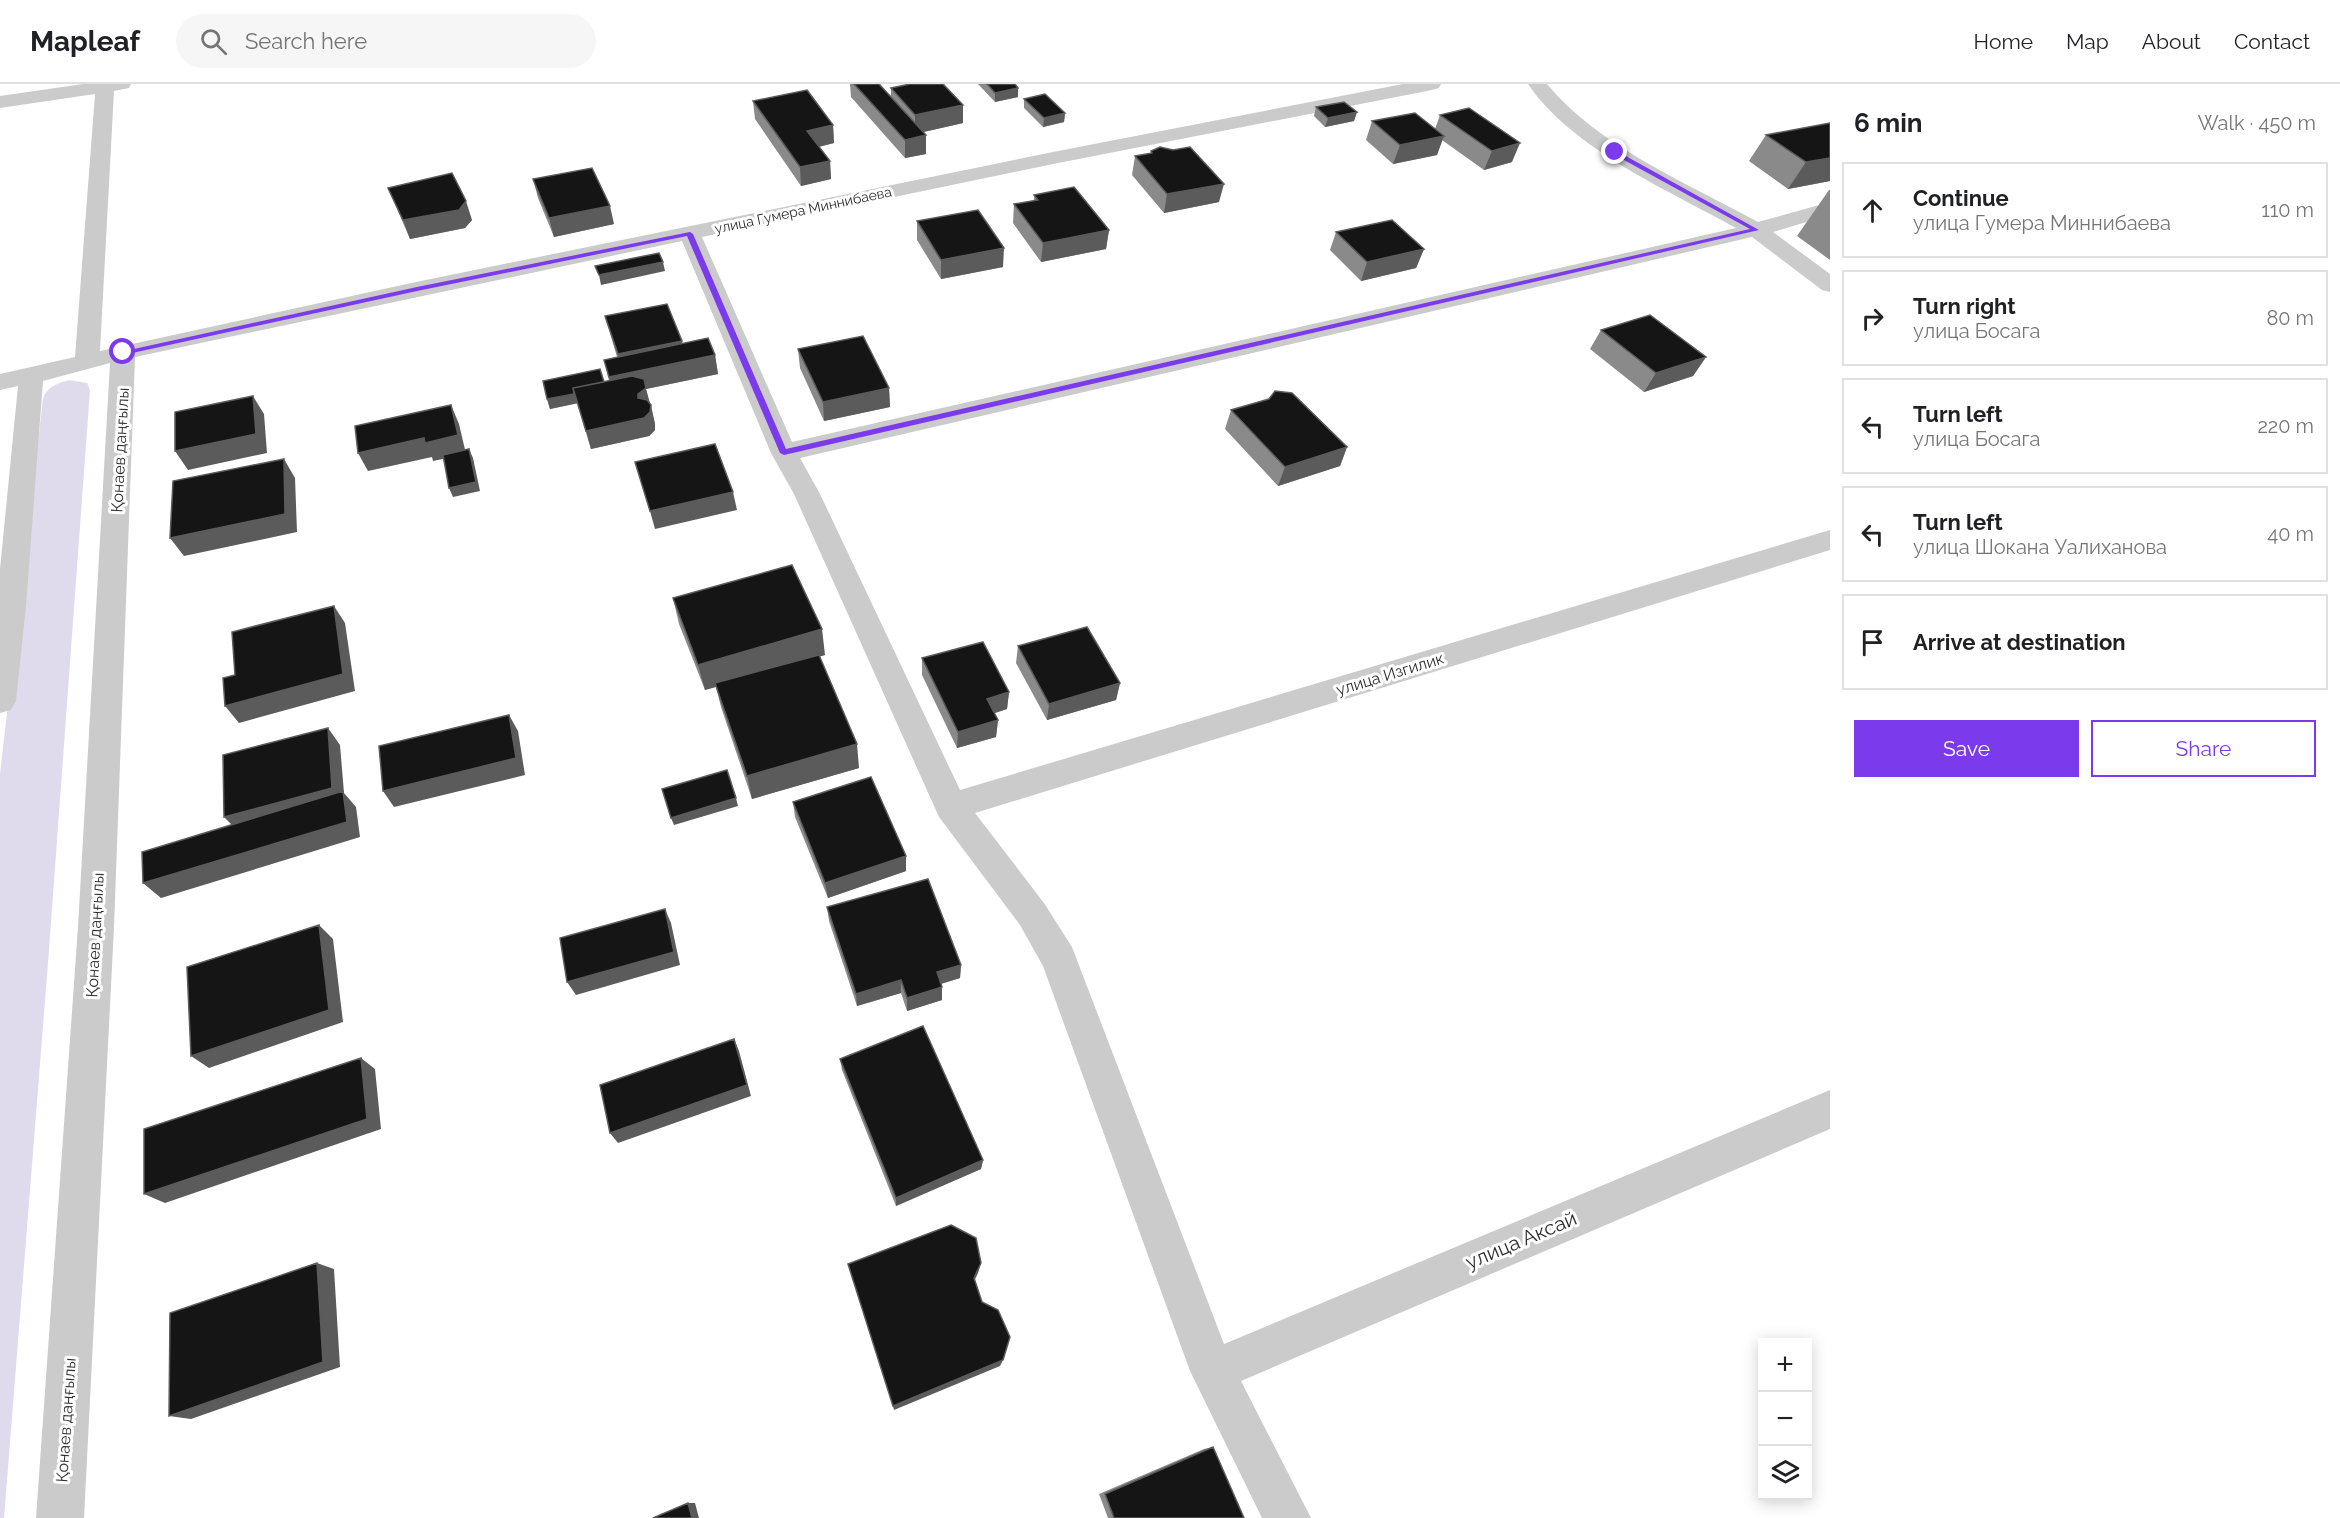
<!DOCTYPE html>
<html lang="en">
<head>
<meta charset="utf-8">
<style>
	:root { --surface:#fff; --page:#f6f6f6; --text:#202124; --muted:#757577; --line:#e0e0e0; --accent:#7c3aed }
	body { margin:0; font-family:Raleway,sans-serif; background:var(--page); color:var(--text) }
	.controls { position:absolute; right:18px; bottom:18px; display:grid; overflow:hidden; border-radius:0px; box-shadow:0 3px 15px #0003 }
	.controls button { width:54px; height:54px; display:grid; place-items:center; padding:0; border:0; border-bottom:2px solid var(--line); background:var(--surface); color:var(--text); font:30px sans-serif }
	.stop { position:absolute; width:18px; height:18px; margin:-14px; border:4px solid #7c3aed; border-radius:50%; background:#fff }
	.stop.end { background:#7c3aed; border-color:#fff; box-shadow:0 2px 6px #0008 }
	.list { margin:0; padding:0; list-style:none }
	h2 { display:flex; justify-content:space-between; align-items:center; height:78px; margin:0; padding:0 24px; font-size:26px }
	h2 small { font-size:20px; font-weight:400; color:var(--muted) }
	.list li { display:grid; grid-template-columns:39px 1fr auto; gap:18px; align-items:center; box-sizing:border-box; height:96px; margin:0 12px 12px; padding:0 12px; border:2px solid var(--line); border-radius:0px }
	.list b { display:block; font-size:22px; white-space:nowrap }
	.list p { margin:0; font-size:20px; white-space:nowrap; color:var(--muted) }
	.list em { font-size:20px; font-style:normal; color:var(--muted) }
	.actions { display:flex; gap:12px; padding:18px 24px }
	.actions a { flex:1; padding:14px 0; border:2px solid var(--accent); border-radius:0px; text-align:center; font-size:21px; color:var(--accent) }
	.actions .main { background:var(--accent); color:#fff }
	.icon { flex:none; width:33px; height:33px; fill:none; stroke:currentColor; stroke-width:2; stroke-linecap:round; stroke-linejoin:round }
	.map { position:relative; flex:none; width:1830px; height:1434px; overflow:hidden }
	header { display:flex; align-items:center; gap:36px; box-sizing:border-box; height:84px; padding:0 30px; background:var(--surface); border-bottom:2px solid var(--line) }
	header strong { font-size:28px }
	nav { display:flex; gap:33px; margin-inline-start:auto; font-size:21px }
	.search { width:420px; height:54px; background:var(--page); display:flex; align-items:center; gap:15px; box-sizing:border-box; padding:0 21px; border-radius:33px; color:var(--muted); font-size:22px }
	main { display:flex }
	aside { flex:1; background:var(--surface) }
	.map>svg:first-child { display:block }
	.green { fill:#dfdbed }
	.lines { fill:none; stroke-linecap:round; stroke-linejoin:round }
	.street { fill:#cbcbcb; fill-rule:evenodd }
	.wall { fill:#8a8a8a }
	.shaded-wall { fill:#5b5b5b }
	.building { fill:#151515; stroke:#5b5b5b; stroke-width:1.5 }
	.route { fill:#7c3aed }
	.labels { text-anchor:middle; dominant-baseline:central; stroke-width:6; stroke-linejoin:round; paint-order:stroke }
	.far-street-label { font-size:14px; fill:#2e2e2e; stroke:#fff }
	.street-label { font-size:16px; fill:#2e2e2e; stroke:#fff }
	.near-street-label { font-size:20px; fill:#2e2e2e; stroke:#fff }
</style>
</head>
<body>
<header>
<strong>Mapleaf</strong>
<div class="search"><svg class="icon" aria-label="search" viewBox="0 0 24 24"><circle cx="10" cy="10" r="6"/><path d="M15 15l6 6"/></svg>Search here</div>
<nav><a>Home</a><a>Map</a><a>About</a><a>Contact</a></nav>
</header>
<main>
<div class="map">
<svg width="1830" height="1434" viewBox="0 0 1830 1434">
	<rect width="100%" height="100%" fill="#fff"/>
	<!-- green -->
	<path class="green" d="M69,296L87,299L90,306L48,879L4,1434H0V690L43,315C46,303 58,299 69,296Z"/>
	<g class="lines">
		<!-- street -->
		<path class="street" d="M83,0H131L129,4L114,7L100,267L416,198L1053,68L1403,0H1441L1439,4L1432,6L1053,80L702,153L792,358L1736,144C1668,106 1572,65 1528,0H1547C1599,63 1687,99 1758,138L1830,118V131L1773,148L1830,190V208L1822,206L1752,153L800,374L820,410L960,706L1830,446V466L975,729L1044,819L1072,863L1224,1260L1830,1006V1045L1241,1297L1311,1434H1262L1190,1287L1043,882L1020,841L939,733L794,410L771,369L682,157L135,273L114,843L84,1434H36L78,843L110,279L43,297L26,522L16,617L11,626L0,629V485L18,302L0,306V290L75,273L95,10L0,24V12Z"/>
	</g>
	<!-- wall -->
	<path class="wall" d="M850,0H879L891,13V4L963,39L923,48L926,51V70L905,74L851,13Z
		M978,0H1015L1018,13L995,18Z
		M1024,15L1065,29L1064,38L1043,43L1024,24Z
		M753,17L833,41L834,59L819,63L830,77L831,95L801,102L755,35Z
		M1316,23L1357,28L1354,37L1325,43L1314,32Z
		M1440,31L1512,78L1484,86L1442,56L1437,71L1393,80L1366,56L1372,37L1435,45Z
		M1830,39V97L1788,105L1749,77L1766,51Z
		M1151,67L1219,118L1164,129L1132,91L1135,72L1151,69Z
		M533,95L614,140L554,153L538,114Z
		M388,104L472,136L465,144L410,155Z
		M1829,106H1830V176L1797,152Z
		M1034,111L1109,146L1106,165L1041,178L1013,139L1014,120L1034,117Z
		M917,137L1003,183L941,195L917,156Z
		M1336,148L1424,165L1416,184L1361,197L1330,166Z
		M605,232L715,271L718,290L646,305L655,340V346L649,352L591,365L577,319L550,325L547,315L609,297L604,276L617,273Z
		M1601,246L1706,273L1693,292L1644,308L1590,265Z
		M798,265L889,304L890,323L824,337L800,284Z
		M1231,326L1347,363L1340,382L1278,402L1225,345Z
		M673,514L825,571L820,572L859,684L752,715L721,623L716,603L705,606L679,540Z
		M1018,562L1120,599L1116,616L1047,636L1016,579Z
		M922,574L1009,608L1007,625L994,629L998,636L996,653L957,664L922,591Z
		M793,718L906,772V787L828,814L795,733Z
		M827,823L961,881L960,894L941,900L942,903V916L907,927L901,909L857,922L829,837Z
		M840,975L983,1076L981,1085L896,1122L842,986Z
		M1213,1363L1244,1434H1108L1099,1410L1204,1365Z"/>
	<!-- shaded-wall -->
	<path class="shaded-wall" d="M1018,4V13L995,18V9Z
		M963,21V39L915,50V31Z
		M1357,28L1354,37L1325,43L1328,34Z
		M1065,29L1064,38L1043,43L1044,34Z
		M833,41L834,59L809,65L807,47Z
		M926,51V70L905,74V56Z
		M1444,52L1437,71L1393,80L1400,61Z
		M1520,59L1512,78L1484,86L1492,67Z
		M1830,74V97L1788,105L1806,78Z
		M830,77L831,95L801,102L800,83Z
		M1224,100L1219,118L1164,129L1167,110Z
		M466,117L472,136L465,144L410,155L403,136Z
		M610,122L614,140L554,153L549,134Z
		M1109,146L1106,165L1041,178L1043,159Z
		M1004,164L1003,183L941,195V176Z
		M1424,165L1416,184L1361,197L1367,178Z
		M663,178L665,187L601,201L599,191Z
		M682,257L686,276L623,289L618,270Z
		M715,271L718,290L646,305L651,323L614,312L609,293Z
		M1706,273L1693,292L1644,308L1656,289Z
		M605,303L608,313L550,325L547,315Z
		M889,304L890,323L824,337L823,318Z
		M253,312L264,330L267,369L188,386L175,367Z
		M451,321L459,340L466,370L433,377L432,373L368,387L358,369L424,354Z
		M651,321L655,340V346L649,352L591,365L586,347Z
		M1347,363L1340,382L1278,402L1285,383Z
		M469,365L473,374L480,407L453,413L449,404Z
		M284,375L295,394L297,448L184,472L170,454Z
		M733,408L737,426L655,445L650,427Z
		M334,522L345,539L355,607L239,639L225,622Z
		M822,545L825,571L705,606L698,581Z
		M1120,599L1116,616L1047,636L1049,620Z
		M1009,608L1007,625L986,632L987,615Z
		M509,631L518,647L525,691L394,723L383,707Z
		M998,636L996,653L957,664L958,648Z
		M328,644L340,661L344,709L356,723L360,753L161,814L143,799L239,748L224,733Z
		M857,660L859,684L752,715L747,692Z
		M736,714L738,722L674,741L671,734Z
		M906,772V787L828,814L825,799Z
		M665,825L671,839L680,881L576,911L567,898Z
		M319,841L333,855L343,938L209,984L191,972Z
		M961,881L960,894L937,901V888Z
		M901,896V909L857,922L856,910Z
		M942,903V916L907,927V914Z
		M734,955L739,967L751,1012L618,1059L610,1049Z
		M361,974L375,985L381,1045L165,1119L144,1110Z
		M983,1076L981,1085L896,1122V1114Z
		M317,1179L334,1185L340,1283L191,1335L169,1332Z
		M981,1179L978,1189L971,1204L974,1194Z
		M1003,1276L1000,1282L894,1326L893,1322Z
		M688,1419H695L699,1434H692Z"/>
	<!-- building -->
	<path class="building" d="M854,0H879L926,51L905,56Z
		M910,0H943L963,21L915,31L891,4Z
		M987,0H1015L1018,4L995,9Z
		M807,6L833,41L807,47L830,77L800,83L753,17Z
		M1045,10L1065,29L1044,34L1024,15Z
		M1344,18L1357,28L1328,34L1316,23Z
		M1469,24L1520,59L1492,67L1440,31Z
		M1415,29L1444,52L1400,61L1372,37Z
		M1830,39V74L1806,78L1766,51Z
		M1160,63L1173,66L1190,63L1224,100L1167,110L1135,72L1152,69L1151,67Z
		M592,84L610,122L549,134L533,95Z
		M452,89L466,117L459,126L403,136L388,104Z
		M1074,103L1109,146L1043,159L1014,120L1038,116L1034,111Z
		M978,126L1004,164L941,176L917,137Z
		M1392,136L1424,165L1367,178L1336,148Z
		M659,169L663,178L599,191L595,182Z
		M667,220L682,257L618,270L605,232Z
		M1650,231L1706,273L1656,289L1601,246Z
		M863,252L889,304L823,318L798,265Z
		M708,254L715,271L609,293L604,276Z
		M600,285L604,298L573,304L574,310L547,315L543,297Z
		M632,292L644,295L646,304L638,310V314L647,316L651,321L650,328L644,334L586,347L573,304Z
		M1275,307L1292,309L1347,363L1285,383L1231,326L1269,315Z
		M253,312L256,350L175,367V328Z
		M451,321L458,351L425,359L424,354L358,369L355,342Z
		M715,360L733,408L650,427L635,378Z
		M469,365L476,398L449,404L443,371Z
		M284,375L285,430L170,454L173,397Z
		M792,481L822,545L698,581L673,514Z
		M334,522L343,590L225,622L223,594L235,591L232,548Z
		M1087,543L1120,599L1049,620L1018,562Z
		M983,558L1009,608L987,615L998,636L958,648L922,574Z
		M819,571L857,660L747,692L715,599Z
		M509,631L516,674L383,707L379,662Z
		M328,644L332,704L224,733L223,671Z
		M727,686L736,714L671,734L662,705Z
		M871,693L906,772L825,799L793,718Z
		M343,707L347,738L143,799L142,768Z
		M928,795L961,881L937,888L942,903L907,914L901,896L856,910L827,823Z
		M665,825L674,868L567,898L560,854Z
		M319,841L329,926L191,972L187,883Z
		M923,942L983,1076L896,1114L840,975Z
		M734,955L747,1001L610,1049L600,1001Z
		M361,974L367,1035L144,1110V1045Z
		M951,1141L976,1154L981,1179L974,1194L982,1218L998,1226L1010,1253L1003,1276L893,1322L848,1180Z
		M317,1179L323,1278L169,1332L170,1229Z
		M1213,1363L1244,1434H1114L1105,1410Z
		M688,1419L692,1434H653Z"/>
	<!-- route -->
	<path class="route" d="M1615,66L1759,146L784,371L780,369L687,152L417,207L123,271L120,268L417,203L690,148L693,150L786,365L1750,145L1613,70Z"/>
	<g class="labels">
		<!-- far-street labels -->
		<g class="far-street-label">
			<text transform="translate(803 126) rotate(-12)">улица Гумера Миннибаева</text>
		</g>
		<!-- street labels -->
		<g class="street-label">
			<text transform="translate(120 366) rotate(-87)">Қонаев даңғылы</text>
			<text transform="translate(1390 590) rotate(-17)">улица Изгилик</text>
			<text transform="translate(95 851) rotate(-87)">Қонаев даңғылы</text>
			<text transform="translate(66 1336) rotate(-86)">Қонаев даңғылы</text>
		</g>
		<!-- near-street labels -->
		<g class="near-street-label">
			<text transform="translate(1521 1156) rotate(-23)">улица Аксай</text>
		</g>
	</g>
</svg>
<div class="controls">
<button>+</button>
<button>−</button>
<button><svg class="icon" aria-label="layers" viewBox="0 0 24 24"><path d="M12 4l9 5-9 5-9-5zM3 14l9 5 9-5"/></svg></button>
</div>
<div class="stop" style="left:123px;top:268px"></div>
<div class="stop end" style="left:1615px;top:68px"></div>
</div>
<aside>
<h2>6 min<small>Walk · 450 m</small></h2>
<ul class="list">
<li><svg class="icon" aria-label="ahead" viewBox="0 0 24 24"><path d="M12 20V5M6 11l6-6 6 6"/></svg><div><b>Continue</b><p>улица Гумера Миннибаева</p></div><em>110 m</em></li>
<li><svg class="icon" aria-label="right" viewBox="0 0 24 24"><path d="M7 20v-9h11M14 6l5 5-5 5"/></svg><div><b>Turn right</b><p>улица Босага</p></div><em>80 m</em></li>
<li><svg class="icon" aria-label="left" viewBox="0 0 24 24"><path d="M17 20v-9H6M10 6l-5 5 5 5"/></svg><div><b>Turn left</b><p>улица Босага</p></div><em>220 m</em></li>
<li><svg class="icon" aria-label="left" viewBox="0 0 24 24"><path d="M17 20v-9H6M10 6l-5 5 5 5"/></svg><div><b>Turn left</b><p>улица Шокана Уалиханова</p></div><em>40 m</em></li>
<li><svg class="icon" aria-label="arrive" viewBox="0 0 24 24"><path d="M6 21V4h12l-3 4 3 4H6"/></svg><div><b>Arrive at destination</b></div></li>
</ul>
<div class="actions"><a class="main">Save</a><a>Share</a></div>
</aside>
</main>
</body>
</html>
